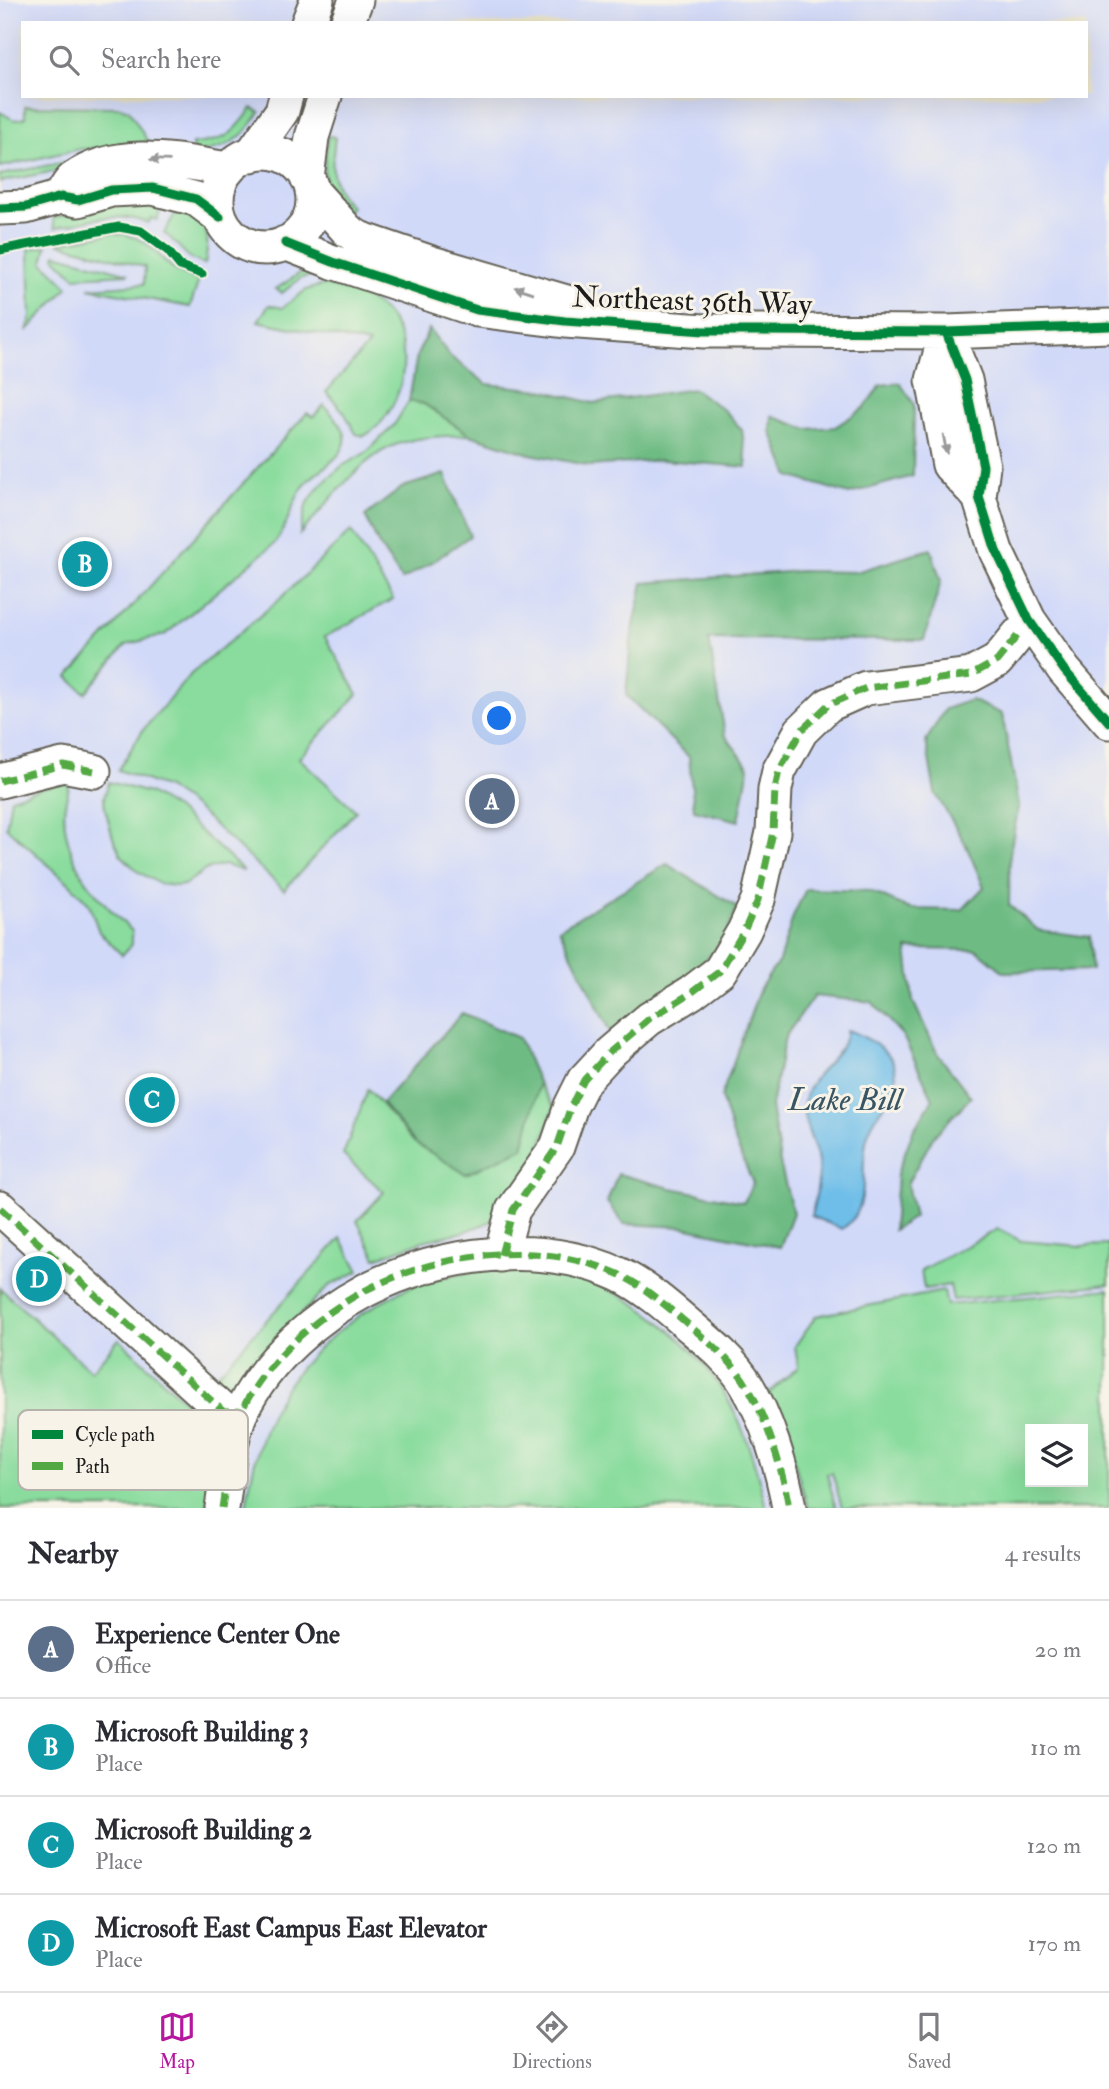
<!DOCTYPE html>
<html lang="en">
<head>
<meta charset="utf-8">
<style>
	:root { --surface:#fff; --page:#f2f2f3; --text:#2b2b33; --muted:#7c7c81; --line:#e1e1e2; --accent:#b5179e }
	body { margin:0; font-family:"IM FELL Double Pica",serif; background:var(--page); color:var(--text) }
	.controls { position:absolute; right:21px; bottom:21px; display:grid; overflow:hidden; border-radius:0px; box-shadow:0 7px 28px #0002 }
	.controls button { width:63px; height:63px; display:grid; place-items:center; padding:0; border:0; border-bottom:2px solid var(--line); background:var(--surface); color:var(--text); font:35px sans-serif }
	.you { position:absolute; left:500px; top:719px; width:24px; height:24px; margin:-18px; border:5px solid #fff; border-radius:50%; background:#1a73e8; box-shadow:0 0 0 10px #1a73e833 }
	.badge { display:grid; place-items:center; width:46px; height:46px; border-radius:50%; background:var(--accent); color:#fff; font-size:23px; font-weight:700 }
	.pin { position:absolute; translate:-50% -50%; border:4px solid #fff; box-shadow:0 2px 7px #0006 }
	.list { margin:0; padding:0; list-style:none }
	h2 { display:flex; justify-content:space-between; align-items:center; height:91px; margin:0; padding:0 28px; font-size:30px }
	h2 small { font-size:23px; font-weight:400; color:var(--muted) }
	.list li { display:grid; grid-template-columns:46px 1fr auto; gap:21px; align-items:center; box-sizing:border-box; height:98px; padding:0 28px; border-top:2px solid var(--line) }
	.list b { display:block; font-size:26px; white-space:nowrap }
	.list p { margin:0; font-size:23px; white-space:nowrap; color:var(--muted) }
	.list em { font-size:23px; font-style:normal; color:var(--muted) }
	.icon { flex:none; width:38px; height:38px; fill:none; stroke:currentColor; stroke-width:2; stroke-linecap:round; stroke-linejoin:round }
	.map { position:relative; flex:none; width:1109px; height:1508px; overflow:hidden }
	.search { position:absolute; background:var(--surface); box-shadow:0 7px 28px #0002; left:21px; right:21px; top:21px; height:77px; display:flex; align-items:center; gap:18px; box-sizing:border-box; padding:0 24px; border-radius:0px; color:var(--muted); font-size:26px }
	.sheet { height:483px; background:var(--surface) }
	nav { display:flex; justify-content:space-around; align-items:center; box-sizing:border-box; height:98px; border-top:2px solid var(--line); background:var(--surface); font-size:19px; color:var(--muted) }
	nav a { display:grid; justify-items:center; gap:4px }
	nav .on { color:var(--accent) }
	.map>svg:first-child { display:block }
	.built { fill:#d1d9f9; fill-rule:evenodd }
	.green { fill:#89dc9d; stroke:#527c5c; stroke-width:2; fill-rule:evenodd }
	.forest { fill:#6ebc84; stroke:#456c50; stroke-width:2 }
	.water { fill:#6ebee9; stroke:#456d82; stroke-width:2 }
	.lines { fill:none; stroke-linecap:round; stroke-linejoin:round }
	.minor-casing { stroke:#646156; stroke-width:37 }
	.minor { stroke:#fff; stroke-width:33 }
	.quiet { stroke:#52a943; stroke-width:7; stroke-dasharray:14 7; stroke-linecap:butt }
	.cycleway-casing { stroke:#f7f3e8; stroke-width:13 }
	.cycleway { stroke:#00873e; stroke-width:9 }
	.oneway { fill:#999 }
	.labels { text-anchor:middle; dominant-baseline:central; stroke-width:6; stroke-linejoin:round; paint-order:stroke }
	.street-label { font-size:30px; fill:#1c1c1c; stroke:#f7f3e8 }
	.water-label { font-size:32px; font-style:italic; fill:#395564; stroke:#f7f3e8 }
	.key { fill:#f7f3e8; stroke:#b5b2ab; stroke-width:2 }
	.key-label { font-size:19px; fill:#1c1c1c }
</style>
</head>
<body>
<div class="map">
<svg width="1109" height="1508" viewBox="0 0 1109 1508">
	<rect width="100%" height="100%" fill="#f7f3e8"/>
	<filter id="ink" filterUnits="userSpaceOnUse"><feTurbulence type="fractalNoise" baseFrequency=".0143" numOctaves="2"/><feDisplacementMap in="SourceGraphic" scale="14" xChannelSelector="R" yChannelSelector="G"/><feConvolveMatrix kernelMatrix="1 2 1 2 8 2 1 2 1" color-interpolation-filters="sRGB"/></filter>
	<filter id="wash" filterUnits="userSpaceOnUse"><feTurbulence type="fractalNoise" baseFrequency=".00686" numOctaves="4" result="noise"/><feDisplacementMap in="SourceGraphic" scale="28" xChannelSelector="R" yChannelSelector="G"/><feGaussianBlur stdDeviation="1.57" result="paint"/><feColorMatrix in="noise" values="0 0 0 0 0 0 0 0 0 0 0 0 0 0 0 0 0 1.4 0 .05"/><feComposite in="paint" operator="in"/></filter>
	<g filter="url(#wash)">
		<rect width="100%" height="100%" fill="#e9e2c1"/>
		<!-- built -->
		<path class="built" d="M0,0H1109V1508H0ZM23,23H1086V96H23ZM1030,1429H1083V1482H1030Z"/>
		<!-- green -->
		<path class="green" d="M25,106L120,107L129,110L148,142L110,148L80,149L0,167V112L14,120L25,118Z
			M252,108L260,112C241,142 227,149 193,153L192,144C226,141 233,135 252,108Z
			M328,136L335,137C331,166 329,186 351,207L347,212L326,182L324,172Z
			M70,161L64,169L0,182V175Z
			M123,199L159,200L158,207L161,209L157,220L152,218L148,223C117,211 87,220 55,228L53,218Z
			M180,205C207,227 211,228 205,264C185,260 180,244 164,233Z
			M112,233C151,236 151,252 178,272C184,276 193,278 199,280L190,307L89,288L144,284L145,267L58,243Z
			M47,246L43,262L68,287L27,331L31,317L29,249Z
			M56,254L129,274L75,277L55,257Z
			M312,270L321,274L301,278L282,293L276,289L300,273Z
			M323,285C347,289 369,295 386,313C418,347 403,415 364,436L356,434L344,412L326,392L369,344L258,321L269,305L282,308L306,290Z
			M409,401L424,404L470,435C443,436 415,436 390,447C356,463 326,506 300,534L306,506L318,488L342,466L367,452L394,425Z
			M324,405C332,415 348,429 345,442C342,459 318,470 307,482C291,500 290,525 274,544L166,634L126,645L85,693L68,677L307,413L313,417Z
			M351,531L393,599L325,637L358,694L299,758L356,811L284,890L197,809L167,788L118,770L143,730L191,674L281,598Z
			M70,782C68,792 64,804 64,814C66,866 97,898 132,931V944L122,955L99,932L89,904L70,884L6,827L11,798L43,787Z
			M109,782L149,793L176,809L244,871L224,865L205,870L184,885L175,886L160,884L137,871L121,855L113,838L105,808L104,797Z
			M539,1084L554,1107L540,1150L510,1198L490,1222L463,1232L423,1241L376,1258L357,1221L384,1192L343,1155L368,1089L415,1143L522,1148Z
			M998,1229L1021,1241L1081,1246L1109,1245V1284L953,1300L950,1285L924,1289L921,1270Z
			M341,1238L359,1271L329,1286L290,1325L245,1388H232L214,1378Z
			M496,1268C523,1270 549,1270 575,1277C643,1296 707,1353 737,1417C751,1446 759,1477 766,1508H246C257,1430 280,1375 344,1327C366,1310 388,1296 413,1286C438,1276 469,1273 496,1268Z
			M0,1288L91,1371L119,1339L218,1433L207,1508H0Z
			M1109,1289V1508H842L832,1473L827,1474L836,1508H808L791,1450L766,1396L798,1367L795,1346L816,1316L944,1291L947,1305ZM1030,1429H1083V1482H1030Z"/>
		<!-- forest -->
		<path class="forest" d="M429,329L451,357L487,384L542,390L593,403L694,389L725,411L742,430L747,467L662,460L591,466L530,454L470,435L424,404L409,401L417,355Z
			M900,383L914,404L913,476L849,494L789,476L771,431L772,416L807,429L835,427L864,408L881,385Z
			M445,474L470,536L434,561L402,580L379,545L365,516L403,487Z
			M931,549L941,581L924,640L709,639L725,735L749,767L739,821L694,810L689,757L626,695L631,640L643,583L800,571L856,572Z
			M971,700L1002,714L1019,805L1010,852L1009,905L1038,930L1089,937L1092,970L1004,972L977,950L907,949L913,1001L937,1053L971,1097L934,1136L907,1184L914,1217L893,1230L897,1174L913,1131L933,1099L903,1036L872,1002L814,996L785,1037L771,1106L781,1167L793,1213L780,1247L683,1227L624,1224L607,1202L618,1174L671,1188L744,1202L753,1183L734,1139L721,1097L760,988L779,961L794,914L806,889L870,891L910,909L962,910L984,887L965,843L935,793L926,741L945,709Z
			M667,864L737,907L726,938L694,972L610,1032L559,929Z
			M462,1013L519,1038L539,1084L523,1148L466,1174L415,1143L382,1103Z"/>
		<!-- water -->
		<path class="water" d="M847,1030C861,1034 890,1050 894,1064C903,1093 875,1110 868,1134C857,1167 875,1207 842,1229L811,1216C816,1199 820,1181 818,1162C815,1141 799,1120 805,1098C813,1070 845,1055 847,1030Z"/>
	</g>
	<g filter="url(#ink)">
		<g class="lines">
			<defs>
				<path id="minor" d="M308,23L317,0
					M347,23L356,0
					M217 200a48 48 0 1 1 96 0a48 48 0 1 1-96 0Z
					M251,155L282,111L286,96
					M307,178L312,137L325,96
					M312,191L348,231L359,238L432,263L577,305
					M61,197C64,191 68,183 73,179C118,147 178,161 228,169
					M0,208L26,207L61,197L78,200L111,190L153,188L196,199L220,217
					M285,243L333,262L477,310L565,321L704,331H756L946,332L1109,326
					M946,332L965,380L983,466L979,497L996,551L1029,620L1064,670L1109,722
					M946,332L933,380L949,465L979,497
					M0,781L63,765L94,771
					M0,1208L224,1412L242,1411
					M501,1255L513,1210L557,1147L571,1106L584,1080L610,1052L649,1019L691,993L720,971L744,931L758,900L773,832L775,789L779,771L801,731L828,705L866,688L971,675L997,661L1018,635
					M222,1508C227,1477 229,1439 242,1410C267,1359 317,1316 366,1290C441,1252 539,1239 618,1274C644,1286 669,1308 691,1327C710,1343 733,1362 746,1384C766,1416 783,1470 789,1508"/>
			</defs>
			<!-- minor casing -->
			<use href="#minor" class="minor-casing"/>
			<!-- minor -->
			<use href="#minor" class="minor"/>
			<!-- quiet -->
			<path class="quiet" d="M0,781L63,765L94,771
				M0,1208L224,1412L242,1411
				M501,1255L513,1210L557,1147L571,1106L584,1080L610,1052L649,1019L691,993L720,971L744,931L758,900L773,832L775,789L779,771L801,731L828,705L866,688L971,675L997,661L1018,635
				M222,1508C227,1477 229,1439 242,1410C267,1359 317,1316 366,1290C441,1252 539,1239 618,1274C644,1286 669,1308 691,1327C710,1343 733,1362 746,1384C766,1416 783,1470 789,1508"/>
			<defs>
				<path id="cycleway" d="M0,208L26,207L61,197L78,200L111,190L153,188L196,199L220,217
					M285,243L333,262L477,310L565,321L704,331H756L946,332L1109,326
					M0,250L119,227L141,231L168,251L180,266L202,274
					M946,332L965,380L983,466L979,497L996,551L1029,620L1064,670L1109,722"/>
			</defs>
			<!-- cycleway casing -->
			<use href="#cycleway" class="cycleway-casing"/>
			<!-- cycleway -->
			<use href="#cycleway" class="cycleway"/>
		</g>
		<!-- one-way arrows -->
		<defs><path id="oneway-solid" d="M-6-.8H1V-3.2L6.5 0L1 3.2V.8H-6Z" transform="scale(1.75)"/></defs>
		<g class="oneway">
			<use href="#oneway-solid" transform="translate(160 160) rotate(-178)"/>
			<use href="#oneway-solid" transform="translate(524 290) rotate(-163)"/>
			<use href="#oneway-solid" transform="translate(945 444) rotate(79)"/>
		</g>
	</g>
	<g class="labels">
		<!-- street labels -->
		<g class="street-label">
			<text transform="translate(692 301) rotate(2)">Northeast 36th Way</text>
		</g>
		<!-- water labels -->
		<g class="water-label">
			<text x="845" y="1100">Lake Bill</text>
		</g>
	</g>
	<!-- legend -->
	<rect x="18" y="1410" width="230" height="80" rx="10" class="key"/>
	<rect x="32" y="1430" width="31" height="9" fill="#00873e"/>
	<rect x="32" y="1462" width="31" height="8" fill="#52a943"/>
	<g class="key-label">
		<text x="75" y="1441">Cycle path</text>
		<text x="75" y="1473">Path</text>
	</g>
</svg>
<div class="controls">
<button><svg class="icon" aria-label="layers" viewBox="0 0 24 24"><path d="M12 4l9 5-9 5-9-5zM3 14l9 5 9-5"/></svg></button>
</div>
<div class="you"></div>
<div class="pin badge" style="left:492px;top:801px;background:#5c6f8a">A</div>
<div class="pin badge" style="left:85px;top:564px;background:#0f9aa8">B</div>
<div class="pin badge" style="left:152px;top:1100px;background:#0f9aa8">C</div>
<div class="pin badge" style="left:39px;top:1279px;background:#0f9aa8">D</div>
<div class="search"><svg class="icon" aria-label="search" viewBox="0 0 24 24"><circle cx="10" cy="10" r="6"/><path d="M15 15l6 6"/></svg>Search here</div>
</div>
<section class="sheet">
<h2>Nearby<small>4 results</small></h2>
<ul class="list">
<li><span class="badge" style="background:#5c6f8a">A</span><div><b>Experience Center One</b><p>Office</p></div><em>20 m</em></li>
<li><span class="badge" style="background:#0f9aa8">B</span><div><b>Microsoft Building 3</b><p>Place</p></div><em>110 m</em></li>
<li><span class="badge" style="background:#0f9aa8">C</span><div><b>Microsoft Building 2</b><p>Place</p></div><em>120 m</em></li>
<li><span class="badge" style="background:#0f9aa8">D</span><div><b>Microsoft East Campus East Elevator</b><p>Place</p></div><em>170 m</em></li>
</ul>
</section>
<nav>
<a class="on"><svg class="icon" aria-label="map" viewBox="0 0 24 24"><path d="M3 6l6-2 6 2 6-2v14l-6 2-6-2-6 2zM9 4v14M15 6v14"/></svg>Map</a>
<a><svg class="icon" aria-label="directions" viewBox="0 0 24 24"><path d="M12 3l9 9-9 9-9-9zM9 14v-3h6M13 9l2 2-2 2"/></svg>Directions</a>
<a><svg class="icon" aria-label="saved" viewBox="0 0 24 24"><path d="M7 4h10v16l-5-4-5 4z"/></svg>Saved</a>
</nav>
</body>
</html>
